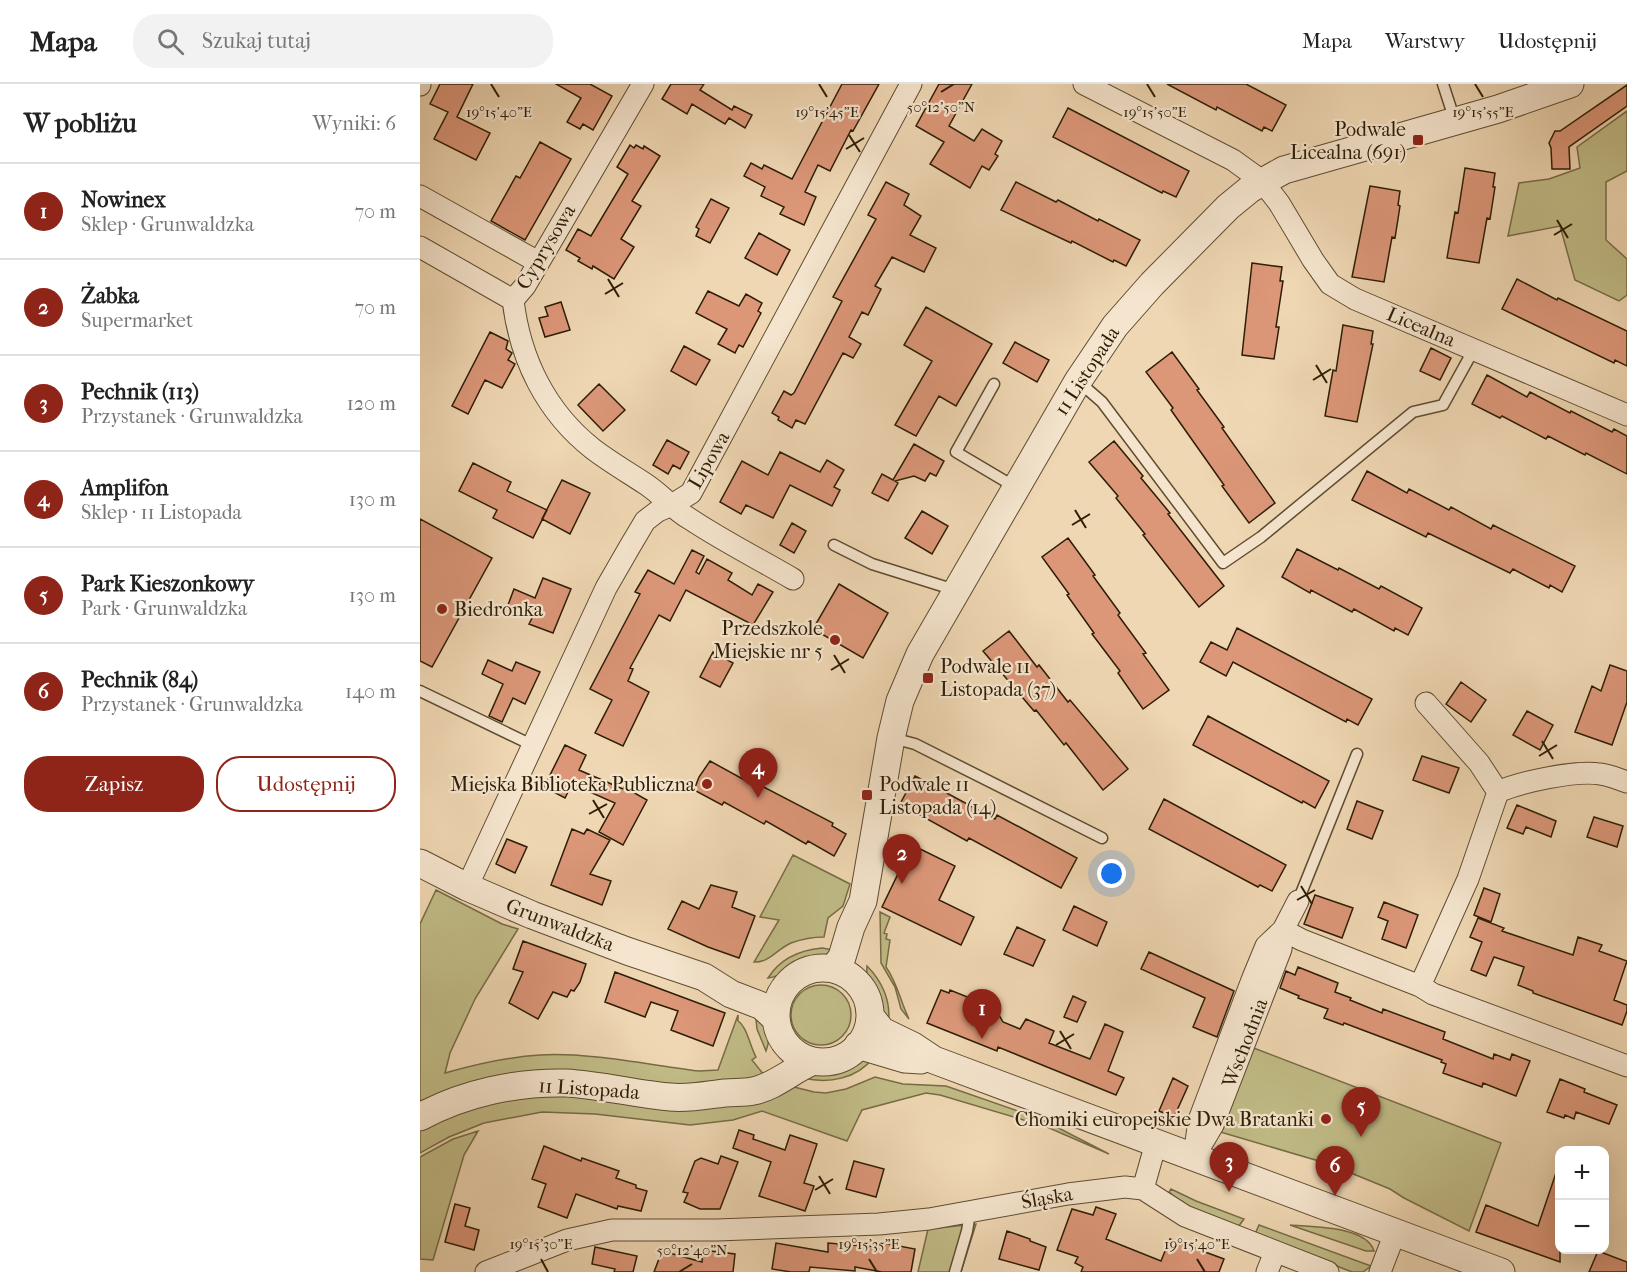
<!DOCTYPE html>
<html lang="pl">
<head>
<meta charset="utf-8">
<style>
	:root { --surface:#fff; --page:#f2f2f2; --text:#222; --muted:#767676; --line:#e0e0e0; --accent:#8f2418 }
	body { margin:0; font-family:"IM FELL French Canon",serif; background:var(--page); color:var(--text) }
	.controls { position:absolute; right:18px; bottom:18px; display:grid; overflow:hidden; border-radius:12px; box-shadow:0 6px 24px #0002 }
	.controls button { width:54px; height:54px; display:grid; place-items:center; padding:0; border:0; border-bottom:2px solid var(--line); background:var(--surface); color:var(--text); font:30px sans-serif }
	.you { position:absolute; left:692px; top:790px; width:21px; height:21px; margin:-15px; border:4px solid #fff; border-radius:50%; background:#1a73e8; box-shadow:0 0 0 9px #1a73e833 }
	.badge { display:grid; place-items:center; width:39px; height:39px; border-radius:50%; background:var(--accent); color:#fff; font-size:20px; font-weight:700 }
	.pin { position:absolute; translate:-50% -50px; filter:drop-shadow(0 2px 3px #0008) }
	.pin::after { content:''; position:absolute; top:32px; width:21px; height:18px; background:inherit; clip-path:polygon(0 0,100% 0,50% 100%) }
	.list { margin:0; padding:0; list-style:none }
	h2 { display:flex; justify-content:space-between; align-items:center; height:78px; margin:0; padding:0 24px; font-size:26px }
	h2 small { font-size:20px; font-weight:400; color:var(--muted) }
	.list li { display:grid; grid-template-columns:39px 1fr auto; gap:18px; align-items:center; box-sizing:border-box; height:96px; padding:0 24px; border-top:2px solid var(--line) }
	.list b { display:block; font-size:22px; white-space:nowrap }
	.list p { margin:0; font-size:20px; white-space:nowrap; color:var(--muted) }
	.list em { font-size:20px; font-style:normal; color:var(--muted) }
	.actions { display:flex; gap:12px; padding:18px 24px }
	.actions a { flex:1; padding:14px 0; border:2px solid var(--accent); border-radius:24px; text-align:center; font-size:21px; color:var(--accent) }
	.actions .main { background:var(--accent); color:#fff }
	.icon { flex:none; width:33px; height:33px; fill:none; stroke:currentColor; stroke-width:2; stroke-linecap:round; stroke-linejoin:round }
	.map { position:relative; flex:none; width:1207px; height:1188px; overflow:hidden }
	header { display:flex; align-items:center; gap:36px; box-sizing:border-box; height:84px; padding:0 30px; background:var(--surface); border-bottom:2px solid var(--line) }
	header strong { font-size:28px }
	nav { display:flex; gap:33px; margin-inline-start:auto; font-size:21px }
	.search { width:420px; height:54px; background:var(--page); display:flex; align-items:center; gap:15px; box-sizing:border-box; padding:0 21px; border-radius:24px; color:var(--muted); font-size:22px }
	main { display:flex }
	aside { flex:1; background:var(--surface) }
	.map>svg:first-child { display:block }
	.green { fill:#c1bc87; stroke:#776c46; stroke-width:1.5 }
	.building { fill:#dc9779; stroke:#2d1d05; stroke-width:1.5 }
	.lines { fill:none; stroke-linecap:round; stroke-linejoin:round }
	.service-casing { stroke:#5e4c30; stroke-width:13 }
	.minor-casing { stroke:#5e4c30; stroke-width:23 }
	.tertiary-casing { stroke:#5e4c30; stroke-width:29 }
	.service { stroke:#f5e5ce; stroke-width:10 }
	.minor { stroke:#f5e5ce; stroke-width:21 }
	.tertiary { stroke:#f5e5ce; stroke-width:27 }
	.ticks { fill:none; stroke:#2d1d05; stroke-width:2 }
	.poi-dot { fill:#8f2418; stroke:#f5e5ce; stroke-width:2 }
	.labels { text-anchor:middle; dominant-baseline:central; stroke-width:4.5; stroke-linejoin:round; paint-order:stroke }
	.poi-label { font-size:20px; fill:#2d1d05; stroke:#f5e5ce; text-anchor:end }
	.street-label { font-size:20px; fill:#2d1d05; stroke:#f5e5ce }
	.ticks-label { font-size:15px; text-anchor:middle; fill:#2d1d05; stroke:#f5e5ce; stroke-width:4.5; stroke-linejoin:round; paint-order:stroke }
</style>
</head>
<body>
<header>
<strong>Mapa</strong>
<div class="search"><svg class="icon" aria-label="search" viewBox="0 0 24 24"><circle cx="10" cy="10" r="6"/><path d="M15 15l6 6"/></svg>Szukaj tutaj</div>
<nav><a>Mapa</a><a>Warstwy</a><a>Udostępnij</a></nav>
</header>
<main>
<aside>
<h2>W pobliżu<small>Wyniki: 6</small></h2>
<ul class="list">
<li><span class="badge">1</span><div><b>Nowinex</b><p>Sklep · Grunwaldzka</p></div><em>70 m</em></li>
<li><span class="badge">2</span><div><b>Żabka</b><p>Supermarket</p></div><em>70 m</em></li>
<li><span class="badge">3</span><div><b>Pechnik (113)</b><p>Przystanek · Grunwaldzka</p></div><em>120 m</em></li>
<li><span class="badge">4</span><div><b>Amplifon</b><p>Sklep · 11 Listopada</p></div><em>130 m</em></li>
<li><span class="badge">5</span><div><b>Park Kieszonkowy</b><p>Park · Grunwaldzka</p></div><em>130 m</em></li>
<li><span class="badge">6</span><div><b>Pechnik (84)</b><p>Przystanek · Grunwaldzka</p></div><em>140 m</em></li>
</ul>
<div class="actions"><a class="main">Zapisz</a><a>Udostępnij</a></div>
</aside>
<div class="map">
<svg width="1207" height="1188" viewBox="0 0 1207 1188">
	<rect width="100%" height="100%" fill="#efd7b3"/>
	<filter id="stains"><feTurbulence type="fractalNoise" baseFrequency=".00333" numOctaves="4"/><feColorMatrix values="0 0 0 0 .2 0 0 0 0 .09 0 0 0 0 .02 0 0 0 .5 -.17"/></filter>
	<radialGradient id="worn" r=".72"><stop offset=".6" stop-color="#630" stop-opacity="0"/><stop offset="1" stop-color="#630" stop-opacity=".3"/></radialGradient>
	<!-- green -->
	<path class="green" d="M1207,27V87L1186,98V156L1207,175V211L1199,217L1155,196L1140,142L1088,152L1099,99L1129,95L1160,84L1157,63Z
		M373,771L430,800L423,822L408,834L404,853C393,853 382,855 371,859C357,865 349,879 334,878L359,836L340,833Z
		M16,806L82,840L98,845L55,915L30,969L25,989C57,980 87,973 120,971C168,968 230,981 279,987L298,986L318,931V937C327,943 330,962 336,973L332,976L344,991L370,1002L394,1008L406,1009L426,1005L455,993L483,1000L526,1002L621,1035L689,1070L627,1043L520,1011L506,1009L442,1026L427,1057L342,1027L313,1036L270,1041L175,1030L122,1028L64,1039L29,1053L0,1069V840Z
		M460,828L470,833L464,849L467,850L466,855L470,856L466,883C478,900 480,917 489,935L481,925L475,903L461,879Z
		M402,864L413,866C404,874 393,875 383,879C370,884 362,892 348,894C360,875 380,866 402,864Z
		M447,882C462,897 472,918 468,941C459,926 445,900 447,882Z
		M371 931a30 30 0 1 1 60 0a30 30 0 1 1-60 0Z
		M335,926C346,940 353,949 346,967L337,945Z
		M831,963L1081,1059L1049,1147L984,1114L970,1105L909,1080L797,1047Z
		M453,974C437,995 408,1000 383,994C398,984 400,988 415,984C429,981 439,975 453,974Z
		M58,1047L44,1071L13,1176L0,1175V1073L33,1055Z
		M751,1105L776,1117L824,1135L818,1143L768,1124L749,1108Z
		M556,1140L541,1188H498L508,1145Z
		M839,1141L951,1182L943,1188H932L835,1150Z
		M870,1141C892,1143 947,1142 954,1167H946Z"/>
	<!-- building -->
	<path class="building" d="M20,0H53L37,33L70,49L56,76L14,55L28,28L10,20Z
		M136,0H170L192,12L173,46L163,40L160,45L147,38L161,14Z
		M251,0H284L280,6L312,26L314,22L332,31L325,44L309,34L305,40L272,20L267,30L242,15Z
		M422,0H459L433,47L431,46L410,87L398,81L385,108L396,113L384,141L360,130L364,123L341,112L345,103L324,92L331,79L342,85L344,81L372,95Z
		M519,0H552L529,42L554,57L562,45L582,57L575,70L578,72L569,86L562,82L550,104L510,80L524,58L496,42Z
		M747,0H826L866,21L852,47L844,43L842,47L797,23L796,26Z
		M1207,1V22L1149,63L1150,85H1132L1131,64L1129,59L1135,47H1140Z
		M648,24L769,87L756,113L743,107L742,109L633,53Z
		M120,58L151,75L105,156L71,137L96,92L100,94Z
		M210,61L214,64L216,61L223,65L224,62L240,72L212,117L221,122L201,155L214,163L194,195L173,182L172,185L158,177L160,174L146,166L158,145L171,152L208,90L197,83Z
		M1045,84L1075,89L1073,103H1075L1070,135L1067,134L1059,179L1027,174L1035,128L1038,129Z
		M466,98L489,110L484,121L501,132L490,151L516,164L504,188L472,173L455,202L461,205L448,231L442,228L429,253L441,260L433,274L423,269L385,340L376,336L372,344L358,336L359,333L352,329L364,307L371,311L374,309L422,217L413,213L456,135L448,131Z
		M596,98L636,118L638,116L678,137L679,135L720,156L706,182L694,176L693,178L652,157L651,159L581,126Z
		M950,102L980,107L978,121L980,122L975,154L972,153L964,198L932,193Z
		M291,115L309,124L290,159L276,152L279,145L276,143Z
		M339,149L370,166L357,191L325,174Z
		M832,179L862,183L860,197H863L856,243H859L854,275L822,271Z
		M1097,195L1137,216L1138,214L1207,247V282L1195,276L1194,279L1082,225Z
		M288,207L319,222L326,210L342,219L338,227L341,229L323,263L319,261L315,269L298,260L307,245L276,229Z
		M141,218L150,246L125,253L119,234L128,232L125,223Z
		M506,223L572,260L536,322L519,312L496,352L475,341L512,277L484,261Z
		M923,241L953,247L951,260H953L937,338L905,332L913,286L916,287Z
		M70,248L88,257L86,265L92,269L88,276L95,280L82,304L65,296L48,330L32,322Z
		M595,258L629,276L617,298L583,279Z
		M264,262L290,276L276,301L251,287Z
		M1011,264L1031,274L1020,296L1000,287Z
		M752,268L779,305L777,306L804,343L802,344L855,419L829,439L802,402L804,401L751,326L753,324L726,288Z
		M1067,291L1107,313L1110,308L1150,329L1151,327L1192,348L1194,345L1207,352V390L1166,369L1165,371L1128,352L1126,355L1082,332L1080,334L1052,320Z
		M179,300L205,326L183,347L158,321Z
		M247,356L269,368L260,385L253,381L248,390L233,381Z
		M694,357L723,392L721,394L750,429L748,430L804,502L779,523L723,451L725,450L696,414L698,412L669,378Z
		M494,360L524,377L516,392L510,389L505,397L494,392L475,397L478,399L468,417L452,409L462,390L473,396Z
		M360,368L400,388L407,376L424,386L414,403L420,406L412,422L370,401L353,434L326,421L321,430L300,418L322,377L348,391Z
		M53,379L91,398L87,407L127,426L113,454L73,434L77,426L39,407Z
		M947,387L987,409L989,405L1029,426L1031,423L1071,445L1073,441L1155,482L1142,508L1130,501L1129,504L1093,485L1090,489L1008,449L1006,453L932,416Z
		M142,396L170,409L150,450L122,435Z
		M502,427L528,442L512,470L485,454Z
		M0,435L72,474L12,583L0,577Z
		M372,439L386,447L374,469L360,461Z
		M648,454L675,491L673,492L700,529L698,531L726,569L723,570L749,606L723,625L698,589L700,587L672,550L674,549L647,511L649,510L622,473Z
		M877,465L918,486L919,484L959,505L961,502L1002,524L988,551L975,544L974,547L934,525L932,528L891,506L890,509L862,493Z
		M272,466L284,472L276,488L279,490L287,475L312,489L308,496L332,511L338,500L353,508L333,541L266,506L250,537L239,531L210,584L213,585L208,597L229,608L203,662L175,649L192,616L170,605L220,510L215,508L228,486L254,500Z
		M123,494L151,505L133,549L109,540L113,532L88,521L94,505L115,514Z
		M419,500L468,529L443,574L393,545Z
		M817,544L952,615L938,641L927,635L926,638L813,578L806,592L780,578L791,558L807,566Z
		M589,547L617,583L619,581L648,618L650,616L708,685L683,706L646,659L644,661L616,626L614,627L563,567Z
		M293,568L313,579L300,603L280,593Z
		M68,576L92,587L96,578L120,588L105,620L93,614L82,638L69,632L83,600L62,590Z
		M1190,581L1207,587V618L1192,661L1155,648L1172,602L1181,607Z
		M1041,598L1066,616L1051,638L1026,620Z
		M1107,627L1133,641L1120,666L1093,651Z
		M788,632L909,697L895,724L883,717L882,719L773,661Z
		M145,661L166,671L159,686L203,705L204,703L227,716L203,761L179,748L195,719L152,700L145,714L124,703Z
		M1002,672L1039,684L1029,709L993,696Z
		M290,677L330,699L332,697L413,739L412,742L426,750L414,772L388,757L386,760L346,737L344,740L304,718L302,721L274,706L279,693Z
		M495,692L575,735L577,731L657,774L641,804L549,754L547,757L480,720Z
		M744,715L866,781L852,807L840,801L838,803L729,745Z
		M937,717L963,727L952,755L927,745Z
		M1097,721L1136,737L1131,753L1106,743L1103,750L1087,744Z
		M1174,733L1203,742L1197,763L1167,753Z
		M152,745L164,750L167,745L190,756L170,790L191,797L182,821L131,801Z
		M87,755L107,763L95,789L76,780Z
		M492,761L535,782L519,816L554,833L541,861L462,823Z
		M291,801L317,808L312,823L335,832L319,874L288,863L248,845L262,817L279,825Z
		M1064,804L1080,810L1071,838L1054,831Z
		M895,811L933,824L922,854L884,840Z
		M964,818L998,831L986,864L962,855L968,837L958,833Z
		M654,822L687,838L677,862L643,846Z
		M1058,834L1084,844L1082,847L1153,871L1158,853L1182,861L1179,867L1207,877L1194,916L1207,921V927L1202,941L1113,909V907L1098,901L1104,883L1074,873L1066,892L1051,886L1062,858L1050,853Z
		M597,843L625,856L613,882L584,870Z
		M103,857L166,880L160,898L154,907L151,906L147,913L133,908L118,935L89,919L103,888L93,885Z
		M729,868L814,907L797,953L773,943L785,914L721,885Z
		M878,883L918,899L915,908L931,914L930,916L962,929L963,925L1025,948L1023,955L1073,975L1074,970L1090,976L1092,970L1110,977L1096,1012L1063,999L1062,1003L1023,989L1026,980L1021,978L1022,976L924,939L923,941L904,934L908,925L878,914L879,912L860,904L866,887L875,891Z
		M195,888L305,929L293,962L251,946L258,927L231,918L225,933L185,918Z
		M521,906L529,909L530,906L575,924L583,938L600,945L606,935L634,947L629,959L670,975L685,940L703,948L688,987L704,994L696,1011L578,963L577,967L507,939Z
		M653,912L666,918L657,938L644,933Z
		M753,994L768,1002L754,1033L739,1027Z
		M1140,995L1165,1005L1164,1008L1197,1021L1189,1040L1156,1028L1154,1035L1145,1031L1144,1034L1127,1028Z
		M319,1046L334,1051L333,1055L365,1066L370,1051L397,1060L384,1099L394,1102L385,1127L339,1112L351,1078L313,1064Z
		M124,1062L161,1077L162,1074L199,1087L196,1094L216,1101V1104L227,1107L221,1127L198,1122L197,1125L156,1110L147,1134L118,1123L126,1100L112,1095Z
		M301,1072L318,1078L300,1125H280L264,1118L268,1109L263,1108L275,1077L281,1074L298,1080Z
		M434,1077L464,1085L456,1113L426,1105Z
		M1137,1086H1140V1178L1056,1148L1066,1121L1118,1142Z
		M35,1120L50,1124L45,1142L59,1146L54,1166L25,1158Z
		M676,1123L696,1130L686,1155L741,1177L750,1155L804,1175L799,1188H661L663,1183L655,1179L658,1173L637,1166L652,1125L673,1131Z
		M587,1147L610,1155V1157L626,1163L619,1186L579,1175Z
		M458,1158L495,1165L491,1188H462L435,1183V1187L390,1183L389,1188H371L352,1185L356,1159L408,1168V1159L457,1163Z
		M175,1163L217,1172L213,1188H194L195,1185L172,1180Z
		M283,1166L315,1170L313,1188H234L242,1167L282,1178Z
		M1178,1167L1207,1178V1188H1169Z"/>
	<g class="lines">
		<defs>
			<path id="service" d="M1023,0L1035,37
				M659,298L682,318L803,479L841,453L993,328L1023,321L1054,265
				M574,300L536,368L595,403
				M414,461L452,480L535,506
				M0,607L114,662
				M472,654L495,660L682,754
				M878,817L937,670
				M535,1188L547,1147L550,1129"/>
			<path id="minor" d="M223,0L105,202L93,216C100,275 126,328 173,365C190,378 209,389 227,401C242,411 254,426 270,435C303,457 339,475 373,495
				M664,0L813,76L842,97L859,119L893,176L910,200L935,215L1207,331
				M0,1V0
				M0,112L118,178
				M0,163L93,216
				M1006,619L1059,679L1078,708
				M47,803L186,504L209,464L225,437L238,427L252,421L271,409L491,0
				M863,846L882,856L1000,902L1013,910L1207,982
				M1000,902L1048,795L1078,708C1100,698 1156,686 1180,690C1189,691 1198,695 1207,698
				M780,1063L793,1041L861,865L863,846
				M774,1073L779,1036L832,896L846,862L863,846L878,817
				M723,1105L736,1059
				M66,1188L147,1156L192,1146H297L459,1140L509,1135L648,1110L705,1103L723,1105L765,1132L908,1188
				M847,1188L855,1168
				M960,1188L975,1149"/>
			<path id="tertiary" d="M0,779L47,803L112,831L207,867L284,893L311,910L342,922L356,935
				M356 931a47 47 0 1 1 94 0a47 47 0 1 1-94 0Z
				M413,885L422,873L431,843L443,817L471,654L480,617L500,570L658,297L695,242L732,200L808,123L830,105L864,86L1078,25L1150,0
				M450,932L462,947L493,962L514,976L1081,1188
				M438,961L485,975L501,976
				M0,1033C44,1009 96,998 146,999C181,1001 215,1010 250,1013C269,1015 287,1011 305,1009C314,1008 324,1009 333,1007C355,1003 373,985 394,977"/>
		</defs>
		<!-- service casing -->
		<use href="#service" class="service-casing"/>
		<!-- minor casing -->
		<use href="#minor" class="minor-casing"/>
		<!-- tertiary casing -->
		<use href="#tertiary" class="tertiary-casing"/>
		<!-- service -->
		<use href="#service" class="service"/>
		<!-- minor -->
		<use href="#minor" class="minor"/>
		<!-- tertiary -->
		<use href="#tertiary" class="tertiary"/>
	</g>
	<!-- ticks -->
	<path class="ticks" d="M71,0L79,13M399,0L407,13M727,0L735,13M1055,0L1063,13M521,8L534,0M429,51L440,68M426,65L444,54M1137,136L1148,154M1134,151L1152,140M188,195L199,213M185,210L203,199M896,281L907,299M893,296L911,285M655,426L666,444M652,441L670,430M414,571L425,589M411,586L429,575M1122,657L1133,675M1119,672L1137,661M173,716L184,734M169,730L187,720M881,802L892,820M877,816L895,806M640,947L651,965M636,961L654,950M399,1092L410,1110M395,1106L413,1095M121,1175L128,1188M449,1175L457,1188M777,1175L785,1188M259,1188L272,1180"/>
	<!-- markers -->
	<g class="poi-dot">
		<rect x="992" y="50" width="12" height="12" rx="3"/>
		<circle cx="22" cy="525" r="6"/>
		<circle cx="415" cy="556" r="6"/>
		<rect x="502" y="588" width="12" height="12" rx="3"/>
		<circle cx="287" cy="700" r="6"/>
		<rect x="441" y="705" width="12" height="12" rx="3"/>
		<circle cx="906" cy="1035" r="6"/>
	</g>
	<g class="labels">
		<!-- poi labels -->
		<g class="poi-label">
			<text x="986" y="45">Podwale<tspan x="986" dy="23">Licealna (691)</tspan></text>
			<text x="34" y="525" text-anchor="start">Biedronka</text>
			<text x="403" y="544">Przedszkole<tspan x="403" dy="23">Miejskie nr 5</tspan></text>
			<text x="520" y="582" text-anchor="start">Podwale 11<tspan x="520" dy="23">Listopada (37)</tspan></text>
			<text x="275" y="700">Miejska Biblioteka Publiczna</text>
			<text x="459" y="700" text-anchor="start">Podwale 11<tspan x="459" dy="23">Listopada (14)</tspan></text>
			<text x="894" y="1035">Chomiki europejskie Dwa Bratanki</text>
		</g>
		<!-- street labels -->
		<g class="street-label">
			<text transform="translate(126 163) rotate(-59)">Cyprysowa</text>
			<text transform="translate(1001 243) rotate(23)">Licealna</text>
			<text transform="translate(667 287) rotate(-57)">11 Listopada</text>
			<text transform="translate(289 376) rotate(-60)">Lipowa</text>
			<text transform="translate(140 841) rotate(21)">Grunwaldzka</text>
			<text transform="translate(825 959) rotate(-69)">Wschodnia</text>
			<text transform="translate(169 1005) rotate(4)">11 Listopada</text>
			<text transform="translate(627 1114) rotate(-10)">Śląska</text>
		</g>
	</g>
	<g class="ticks-label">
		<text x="521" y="28">50°12'50"N</text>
		<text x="1063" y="33">19°15'55"E</text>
		<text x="79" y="33">19°15'40"E</text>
		<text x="407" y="33">19°15'45"E</text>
		<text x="735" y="33">19°15'50"E</text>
		<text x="121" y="1165">19°15'30"E</text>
		<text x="449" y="1165">19°15'35"E</text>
		<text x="777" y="1165">19°15'40"E</text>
		<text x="272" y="1171">50°12'40"N</text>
	</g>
	<rect width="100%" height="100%" filter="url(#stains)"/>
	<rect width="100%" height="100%" fill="url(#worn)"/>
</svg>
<div class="controls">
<button>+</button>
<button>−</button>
</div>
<div class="you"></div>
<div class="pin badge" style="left:562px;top:955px">1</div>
<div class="pin badge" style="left:482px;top:800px">2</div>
<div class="pin badge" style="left:809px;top:1108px">3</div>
<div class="pin badge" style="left:338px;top:714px">4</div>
<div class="pin badge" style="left:941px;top:1053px">5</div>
<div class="pin badge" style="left:915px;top:1112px">6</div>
</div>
</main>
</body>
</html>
